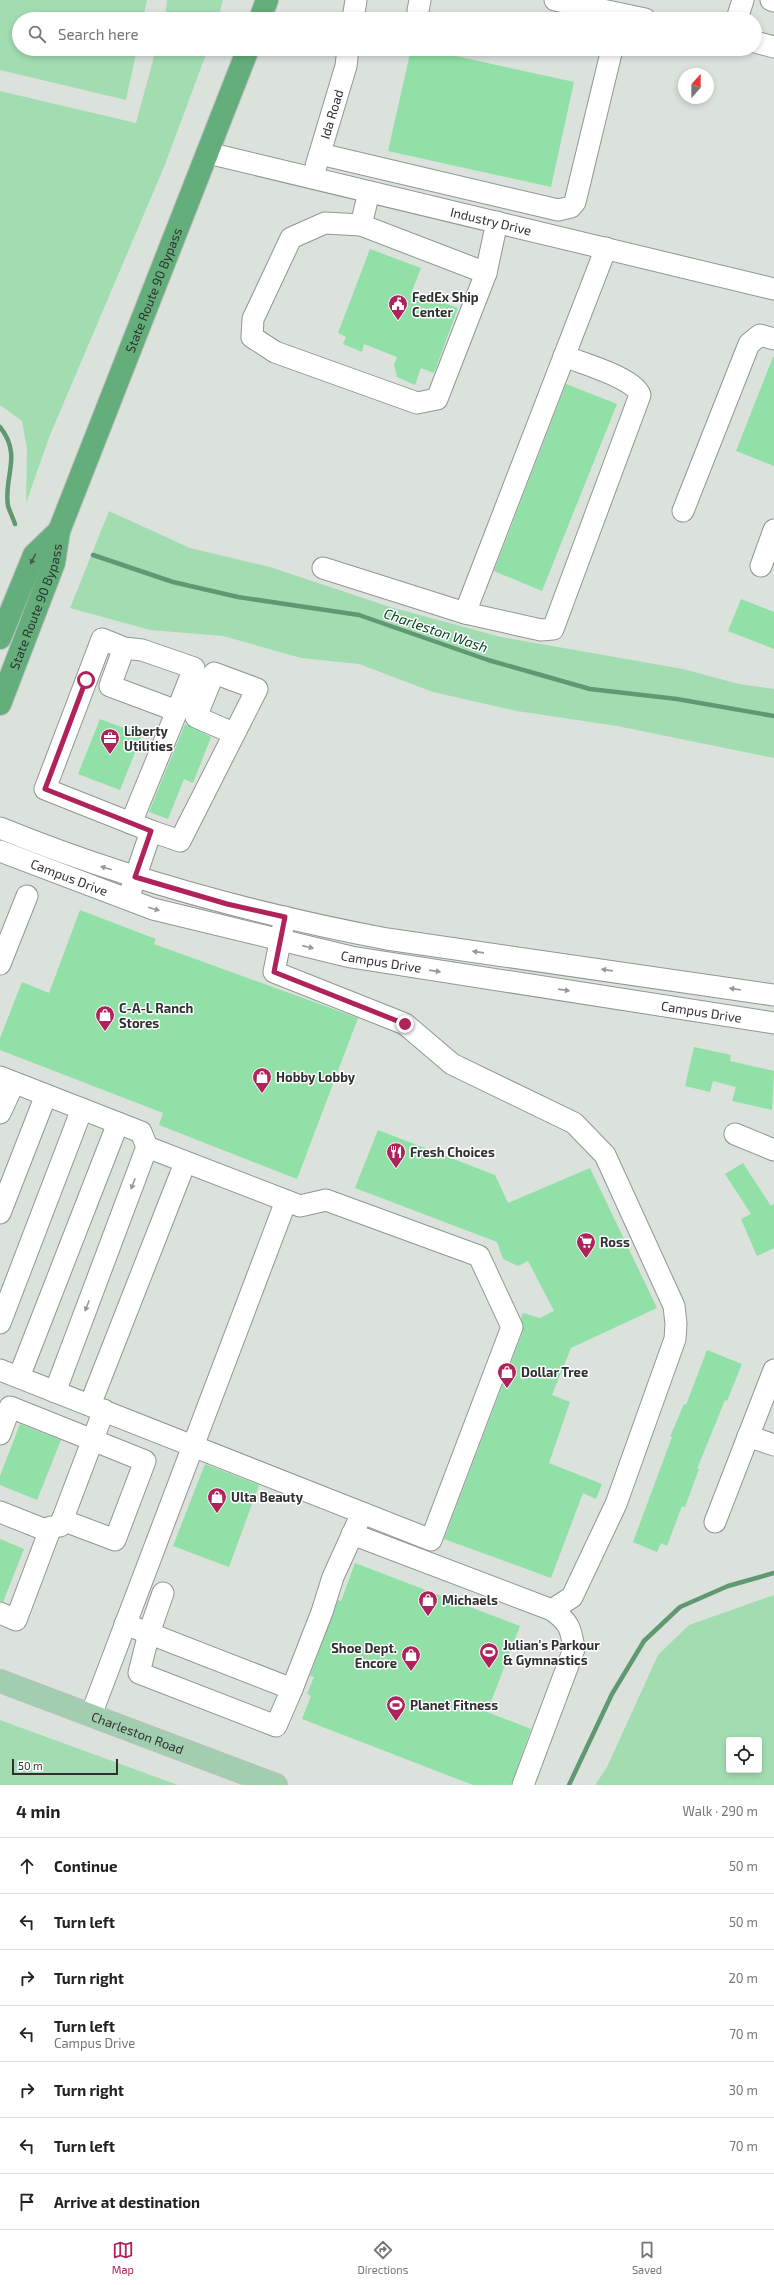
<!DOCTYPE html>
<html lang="en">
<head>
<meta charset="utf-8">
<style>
	:root { --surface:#fff; --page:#f2f2f2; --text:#222; --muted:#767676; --line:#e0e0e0; --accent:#b0225b }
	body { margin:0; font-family:"Exo 2",sans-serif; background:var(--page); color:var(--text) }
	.controls { position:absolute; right:12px; bottom:12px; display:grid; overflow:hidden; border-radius:4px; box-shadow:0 2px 6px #0003 }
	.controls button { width:36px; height:36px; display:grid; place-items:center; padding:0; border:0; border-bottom:1px solid var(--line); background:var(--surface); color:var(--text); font:20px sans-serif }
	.compass { position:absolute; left:678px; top:68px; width:36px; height:36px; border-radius:50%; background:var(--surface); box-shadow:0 2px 6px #0003; rotate:21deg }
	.scale { position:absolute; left:12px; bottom:10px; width:106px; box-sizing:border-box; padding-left:4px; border:2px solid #2f3230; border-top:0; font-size:11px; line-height:14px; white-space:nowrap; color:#2f3230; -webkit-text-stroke:3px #fff; paint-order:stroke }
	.stop { position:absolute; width:12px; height:12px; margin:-9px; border:3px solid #b0225b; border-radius:50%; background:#fff }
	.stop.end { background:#b0225b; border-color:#fff; box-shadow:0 1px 4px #0008 }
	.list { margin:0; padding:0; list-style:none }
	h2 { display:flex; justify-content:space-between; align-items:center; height:52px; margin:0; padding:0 16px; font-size:17px }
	h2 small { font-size:13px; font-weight:400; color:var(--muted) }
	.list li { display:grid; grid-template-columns:26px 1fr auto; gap:12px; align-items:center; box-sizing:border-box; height:56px; padding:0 16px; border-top:1px solid var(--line) }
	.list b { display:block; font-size:15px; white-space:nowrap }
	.list p { margin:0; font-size:13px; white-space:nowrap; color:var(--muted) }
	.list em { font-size:13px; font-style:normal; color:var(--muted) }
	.icon { flex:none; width:22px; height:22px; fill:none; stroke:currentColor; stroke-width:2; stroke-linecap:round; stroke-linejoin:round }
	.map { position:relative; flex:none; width:774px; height:1785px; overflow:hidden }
	.search { position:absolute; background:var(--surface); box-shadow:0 2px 6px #0003; left:12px; right:12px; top:12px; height:44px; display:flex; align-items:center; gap:10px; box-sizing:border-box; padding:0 14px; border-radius:22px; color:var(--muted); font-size:15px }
	.sheet { height:444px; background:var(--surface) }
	nav { display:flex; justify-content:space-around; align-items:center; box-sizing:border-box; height:56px; border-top:1px solid var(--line); background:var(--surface); font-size:11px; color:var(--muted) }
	nav a { display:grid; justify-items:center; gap:2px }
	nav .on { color:var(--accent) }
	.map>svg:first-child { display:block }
	.green { fill:#a2ddb2; fill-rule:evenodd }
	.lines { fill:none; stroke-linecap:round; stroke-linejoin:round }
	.stream { stroke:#609871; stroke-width:4.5 }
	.building { fill:#90e0a7 }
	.minor-casing { stroke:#909791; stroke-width:23 }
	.major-casing { stroke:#bcbdbd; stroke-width:24 }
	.highway-casing { stroke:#bcbdbd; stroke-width:24 }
	.minor { stroke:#fff; stroke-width:21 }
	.major { stroke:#a2ceb0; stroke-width:22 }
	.highway { stroke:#64ae7b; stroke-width:22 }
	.oneway { fill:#425d4a }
	.oneway2 { fill:#979898 }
	.route { stroke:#b0225b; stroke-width:5 }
	.labels { text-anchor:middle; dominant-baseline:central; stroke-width:3; stroke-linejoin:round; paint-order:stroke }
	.street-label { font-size:13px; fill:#2f3230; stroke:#fff }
	.poi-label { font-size:13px; font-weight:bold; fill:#2f3230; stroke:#fff; text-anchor:start }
	.water-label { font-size:14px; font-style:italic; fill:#024320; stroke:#fff }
</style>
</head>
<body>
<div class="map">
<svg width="774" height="1785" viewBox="0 0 774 1785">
	<rect width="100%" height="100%" fill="#dbe2dc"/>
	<!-- green -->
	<path class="green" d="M0,0H147L143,19H19V49H137L126,100L0,70Z
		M167,0H223L218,19H165Z
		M156,49H208L164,167L50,435L26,503L27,449L22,421L0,405V91L136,123Z
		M109,511L190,548L270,567L390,607L501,637L683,669L739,684L774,689V758L617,726L517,711L433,692L359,664L301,658L223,636L150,630L70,608Z
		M774,1595V1785H595L607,1767L658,1655L689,1625ZM729,1740H759V1770H729Z
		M0,1720L178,1785H0Z"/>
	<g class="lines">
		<!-- stream -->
		<path class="stream" d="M0,427C23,456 3,477 8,506C10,512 13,518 15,524
			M93,555L173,582L238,597L359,615L488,660L590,689L677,699L774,716
			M569,1785L612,1694L644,1641L680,1607L728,1586L774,1573"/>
	</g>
	<!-- building -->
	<path class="building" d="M411,49H424L574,82L551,187L388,151Z
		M370,249L421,268L412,291L458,308L434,373L421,368L415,385L397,377L394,365L397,357L364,344L362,352L343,344L346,337L338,333Z
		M773,357H774V466L736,451Z
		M566,384L617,404L542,591L494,571Z
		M741,599L774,612V649L728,631Z
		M100,719L142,735L120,790L78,774Z
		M185,724L211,737L193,783L184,779L168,819L149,812Z
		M80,910L156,939L154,944L358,1018L297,1179L159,1125L163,1113L0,1050V1038L22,982L49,993Z
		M694,1047L731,1055L730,1061L774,1071L772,1110L732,1101L736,1087L713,1081L710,1092L685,1086Z
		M378,1130L495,1175L508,1203L590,1168L657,1308L571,1348L552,1395L570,1402L549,1463L602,1484L596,1499L583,1493L551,1578L444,1539L523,1331L521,1318L523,1313L540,1318L554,1311L528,1261L518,1266L503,1259L497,1242L355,1188Z
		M743,1163L771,1206L774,1204V1248L757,1256L741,1219L751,1214L725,1174Z
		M707,1350L742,1364L727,1401L725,1400L697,1469H699L685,1507L682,1506L667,1546L661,1543L657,1552L633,1542L672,1437H670L684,1404L686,1405Z
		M20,1424L61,1440L37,1500L0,1485V1476Z
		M205,1464L259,1485L229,1567L173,1546Z
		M0,1539L24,1549L3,1602L0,1601Z
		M355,1563L520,1626L487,1712L531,1729L511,1785H473L302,1719L311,1696L307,1694L314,1677L310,1676L338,1600L341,1601Z"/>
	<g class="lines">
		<defs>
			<g id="minor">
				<path d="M555,0L645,19"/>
				<path d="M771,0L774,1"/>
				<path d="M418,11L420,0"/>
				<path d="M353,19L356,0"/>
				<path d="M737,19L743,0"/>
				<path d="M755,42L774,47"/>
				<path id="s1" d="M208,153L774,289"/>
				<path d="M320,154L558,210L571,207L575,202L612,49"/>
				<path id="s2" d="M316,166L346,66L348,49"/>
				<path d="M369,192L361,225L325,223L291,238L253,319L252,337L275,352L417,403L437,399L486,273L497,222"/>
				<path d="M361,225L486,273"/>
				<path d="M683,511L749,344L760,335L774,339"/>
				<path d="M761,566L774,530"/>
				<path d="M323,568L465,613L541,630L553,629L640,395C633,377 583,364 564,356"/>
				<path d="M465,613L606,248"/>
				<path d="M124,648L142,650L194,668L177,711L110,686L124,648L102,639L45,789L151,831L131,890"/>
				<path d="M131,823L177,711"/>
				<path d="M0,828C125,879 255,914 387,939L774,995"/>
				<path d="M151,831L180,841L257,689L214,673L196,717L233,733"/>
				<path id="s3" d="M0,851L153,909L351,957L774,1023"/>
				<path d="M285,917L274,972L405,1024L452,1064L574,1123L605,1155L674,1306L676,1324L675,1339L616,1504L572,1597L552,1610"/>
				<path d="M0,964L27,896"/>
				<path d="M0,1077L141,1132L147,1147L300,1206L326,1200L479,1256L512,1327L431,1540L0,1370"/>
				<path d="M0,1113L14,1083"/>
				<path d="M735,1134L774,1150"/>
				<path d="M0,1213L46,1095"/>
				<path d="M0,1323L82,1109"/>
				<path d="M19,1377L118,1123"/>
				<path d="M55,1392L147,1147"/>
				<path d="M90,1405L185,1163"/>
				<path d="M0,1434L10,1407L145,1461L115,1540L62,1520"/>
				<path d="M748,1436L774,1445"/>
				<path d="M0,1512L43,1529L60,1526L104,1410"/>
				<path d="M715,1522L774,1370"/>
				<path d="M352,1534L552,1610C569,1622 571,1628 574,1649L523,1785"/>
				<path d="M163,1593L149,1633L139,1673L276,1726L292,1689"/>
				<path d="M0,1613L16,1620L51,1527"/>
				<path d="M125,1624L292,1689L322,1612L333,1577L358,1522"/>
				<path d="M91,1715L286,1201"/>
			</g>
			<g id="major">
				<path id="s4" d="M0,1681L276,1785"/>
			</g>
			<g id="highway">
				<path d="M260,19L267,0"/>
				<path d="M0,638L34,555L59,531"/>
				<path id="s5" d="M0,704L54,563L59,531L248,49"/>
			</g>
		</defs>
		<!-- minor casing -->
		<use href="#minor" class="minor-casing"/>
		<!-- major casing -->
		<use href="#major" class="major-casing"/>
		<!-- highway casing -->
		<use href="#highway" class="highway-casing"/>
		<!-- minor -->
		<use href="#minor" class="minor"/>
		<!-- major -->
		<use href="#major" class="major"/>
		<!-- highway -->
		<use href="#highway" class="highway"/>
	</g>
	<!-- one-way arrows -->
	<defs><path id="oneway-solid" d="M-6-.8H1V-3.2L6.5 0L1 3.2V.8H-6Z"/></defs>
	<use class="oneway" href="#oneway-solid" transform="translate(33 559) rotate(117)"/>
	<g class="oneway2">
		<use href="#oneway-solid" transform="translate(106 868) rotate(-162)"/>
		<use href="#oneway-solid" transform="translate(154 909) rotate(16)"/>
		<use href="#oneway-solid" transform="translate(308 947) rotate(13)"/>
		<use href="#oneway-solid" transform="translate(478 952) rotate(-172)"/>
		<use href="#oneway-solid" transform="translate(607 970) rotate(-172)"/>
		<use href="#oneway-solid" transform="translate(435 971) rotate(8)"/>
		<use href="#oneway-solid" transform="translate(735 989) rotate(-171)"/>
		<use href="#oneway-solid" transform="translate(564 990) rotate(8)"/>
		<use href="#oneway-solid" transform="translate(133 1184) rotate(111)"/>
		<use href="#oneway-solid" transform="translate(87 1306) rotate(111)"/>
	</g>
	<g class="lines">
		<!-- route -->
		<path class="route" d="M86,680L45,789L151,831L135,877L227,904L285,917L274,972L405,1024"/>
	</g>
	<!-- icons -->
	<defs>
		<symbol id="civic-pin" viewBox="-11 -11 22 30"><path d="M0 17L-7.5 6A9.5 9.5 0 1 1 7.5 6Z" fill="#b0225b" stroke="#fff"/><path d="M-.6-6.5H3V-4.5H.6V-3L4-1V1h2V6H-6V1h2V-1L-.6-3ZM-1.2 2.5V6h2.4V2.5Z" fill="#fff"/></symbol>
		<symbol id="office-pin" viewBox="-11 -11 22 30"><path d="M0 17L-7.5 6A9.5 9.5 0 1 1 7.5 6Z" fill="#b0225b" stroke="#fff"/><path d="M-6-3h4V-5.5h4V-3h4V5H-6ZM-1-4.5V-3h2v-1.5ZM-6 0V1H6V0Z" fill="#fff"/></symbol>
		<symbol id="shop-pin" viewBox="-11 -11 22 30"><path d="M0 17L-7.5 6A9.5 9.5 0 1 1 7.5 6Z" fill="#b0225b" stroke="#fff"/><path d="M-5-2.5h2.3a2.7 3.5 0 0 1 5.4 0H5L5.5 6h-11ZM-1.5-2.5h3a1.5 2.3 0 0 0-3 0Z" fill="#fff"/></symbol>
		<symbol id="restaurant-pin" viewBox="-11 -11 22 30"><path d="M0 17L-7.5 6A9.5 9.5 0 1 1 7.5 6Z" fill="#b0225b" stroke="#fff"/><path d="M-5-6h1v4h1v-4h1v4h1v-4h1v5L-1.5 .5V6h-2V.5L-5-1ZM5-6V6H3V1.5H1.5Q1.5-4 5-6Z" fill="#fff"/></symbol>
		<symbol id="supermarket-pin" viewBox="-11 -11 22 30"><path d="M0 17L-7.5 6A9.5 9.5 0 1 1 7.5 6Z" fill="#b0225b" stroke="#fff"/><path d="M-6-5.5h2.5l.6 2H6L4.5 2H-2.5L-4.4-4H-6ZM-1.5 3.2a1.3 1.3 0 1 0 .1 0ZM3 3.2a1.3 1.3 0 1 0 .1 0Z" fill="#fff"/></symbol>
		<symbol id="stadium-pin" viewBox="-11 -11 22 30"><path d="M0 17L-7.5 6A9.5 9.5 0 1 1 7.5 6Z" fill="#b0225b" stroke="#fff"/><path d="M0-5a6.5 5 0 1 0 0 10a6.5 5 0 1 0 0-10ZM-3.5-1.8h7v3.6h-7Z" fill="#fff"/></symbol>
	</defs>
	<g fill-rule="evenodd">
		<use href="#civic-pin" x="387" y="293" width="22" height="30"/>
		<use href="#office-pin" x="99" y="727" width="22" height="30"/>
		<use href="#shop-pin" x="94" y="1004" width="22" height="30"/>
		<use href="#shop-pin" x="251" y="1066" width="22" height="30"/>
		<use href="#restaurant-pin" x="385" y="1141" width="22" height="30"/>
		<use href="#supermarket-pin" x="575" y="1231" width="22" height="30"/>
		<use href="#shop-pin" x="496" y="1361" width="22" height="30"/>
		<use href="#shop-pin" x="206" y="1486" width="22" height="30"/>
		<use href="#shop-pin" x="417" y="1589" width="22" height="30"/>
		<use href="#stadium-pin" x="478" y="1641" width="22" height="30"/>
		<use href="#shop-pin" x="400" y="1644" width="22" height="30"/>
		<use href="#stadium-pin" x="385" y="1694" width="22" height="30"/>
	</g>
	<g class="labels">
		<!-- street labels -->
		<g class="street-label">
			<text stroke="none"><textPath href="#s2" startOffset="54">Ida Road</textPath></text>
			<text stroke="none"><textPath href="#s1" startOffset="291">Industry Drive</textPath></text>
			<text stroke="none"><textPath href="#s5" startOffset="442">State Route 90 Bypass</textPath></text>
			<text stroke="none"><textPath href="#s5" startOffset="104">State Route 90 Bypass</textPath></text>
			<text stroke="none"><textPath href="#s3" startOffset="74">Campus Drive</textPath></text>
			<text stroke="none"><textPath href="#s3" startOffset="398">Campus Drive</textPath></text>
			<text stroke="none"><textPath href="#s3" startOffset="722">Campus Drive</textPath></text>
			<text stroke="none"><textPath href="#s4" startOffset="147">Charleston Road</textPath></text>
		</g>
		<!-- poi labels -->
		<g class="poi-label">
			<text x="412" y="297">FedEx Ship<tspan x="412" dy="15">Center</tspan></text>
			<text x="124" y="731">Liberty<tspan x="124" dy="15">Utilities</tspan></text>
			<text x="119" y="1008">C-A-L Ranch<tspan x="119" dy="15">Stores</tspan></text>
			<text x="276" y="1077">Hobby Lobby</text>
			<text x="410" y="1152">Fresh Choices</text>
			<text x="600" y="1242">Ross</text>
			<text x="521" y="1372">Dollar Tree</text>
			<text x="231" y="1497">Ulta Beauty</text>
			<text x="442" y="1600">Michaels</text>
			<text x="503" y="1645">Julian's Parkour<tspan x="503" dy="15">&amp; Gymnastics</tspan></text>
			<text x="397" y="1648" text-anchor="end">Shoe Dept.<tspan x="397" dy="15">Encore</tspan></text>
			<text x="410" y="1705">Planet Fitness</text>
		</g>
		<!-- water labels -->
		<g class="water-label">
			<text transform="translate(436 630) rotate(19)">Charleston Wash</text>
		</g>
	</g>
</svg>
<div class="controls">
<button><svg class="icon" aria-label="locate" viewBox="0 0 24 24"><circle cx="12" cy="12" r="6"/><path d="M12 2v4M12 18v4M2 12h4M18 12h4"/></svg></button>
</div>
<svg class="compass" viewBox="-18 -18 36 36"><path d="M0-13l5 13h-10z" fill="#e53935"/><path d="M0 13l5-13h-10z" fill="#767676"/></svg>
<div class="scale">50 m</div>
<div class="stop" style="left:86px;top:680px"></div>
<div class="stop end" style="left:405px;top:1024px"></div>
<div class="search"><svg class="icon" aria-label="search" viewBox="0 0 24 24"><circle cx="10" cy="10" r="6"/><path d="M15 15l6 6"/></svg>Search here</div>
</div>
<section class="sheet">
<h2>4 min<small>Walk · 290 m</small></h2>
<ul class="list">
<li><svg class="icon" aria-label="ahead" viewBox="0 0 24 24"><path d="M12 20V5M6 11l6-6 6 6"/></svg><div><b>Continue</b></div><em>50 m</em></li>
<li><svg class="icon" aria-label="left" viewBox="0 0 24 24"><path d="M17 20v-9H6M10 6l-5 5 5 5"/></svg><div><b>Turn left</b></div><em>50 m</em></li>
<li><svg class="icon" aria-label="right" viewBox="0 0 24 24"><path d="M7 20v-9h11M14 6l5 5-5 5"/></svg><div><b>Turn right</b></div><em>20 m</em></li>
<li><svg class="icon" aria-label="left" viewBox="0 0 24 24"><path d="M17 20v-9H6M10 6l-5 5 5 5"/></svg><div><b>Turn left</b><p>Campus Drive</p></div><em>70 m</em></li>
<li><svg class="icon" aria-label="right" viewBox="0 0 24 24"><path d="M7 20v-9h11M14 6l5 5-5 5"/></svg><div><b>Turn right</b></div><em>30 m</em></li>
<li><svg class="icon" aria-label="left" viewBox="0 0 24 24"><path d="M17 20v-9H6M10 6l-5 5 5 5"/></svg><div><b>Turn left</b></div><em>70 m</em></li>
<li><svg class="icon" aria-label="arrive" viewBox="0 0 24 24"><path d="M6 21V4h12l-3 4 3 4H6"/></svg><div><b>Arrive at destination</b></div></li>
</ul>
</section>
<nav>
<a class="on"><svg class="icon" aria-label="map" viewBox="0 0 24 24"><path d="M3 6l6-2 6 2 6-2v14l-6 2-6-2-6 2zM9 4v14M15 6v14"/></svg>Map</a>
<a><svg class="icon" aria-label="directions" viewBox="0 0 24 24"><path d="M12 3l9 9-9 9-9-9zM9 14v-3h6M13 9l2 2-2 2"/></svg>Directions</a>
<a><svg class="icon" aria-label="saved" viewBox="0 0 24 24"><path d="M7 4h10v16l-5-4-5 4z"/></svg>Saved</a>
</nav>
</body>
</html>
